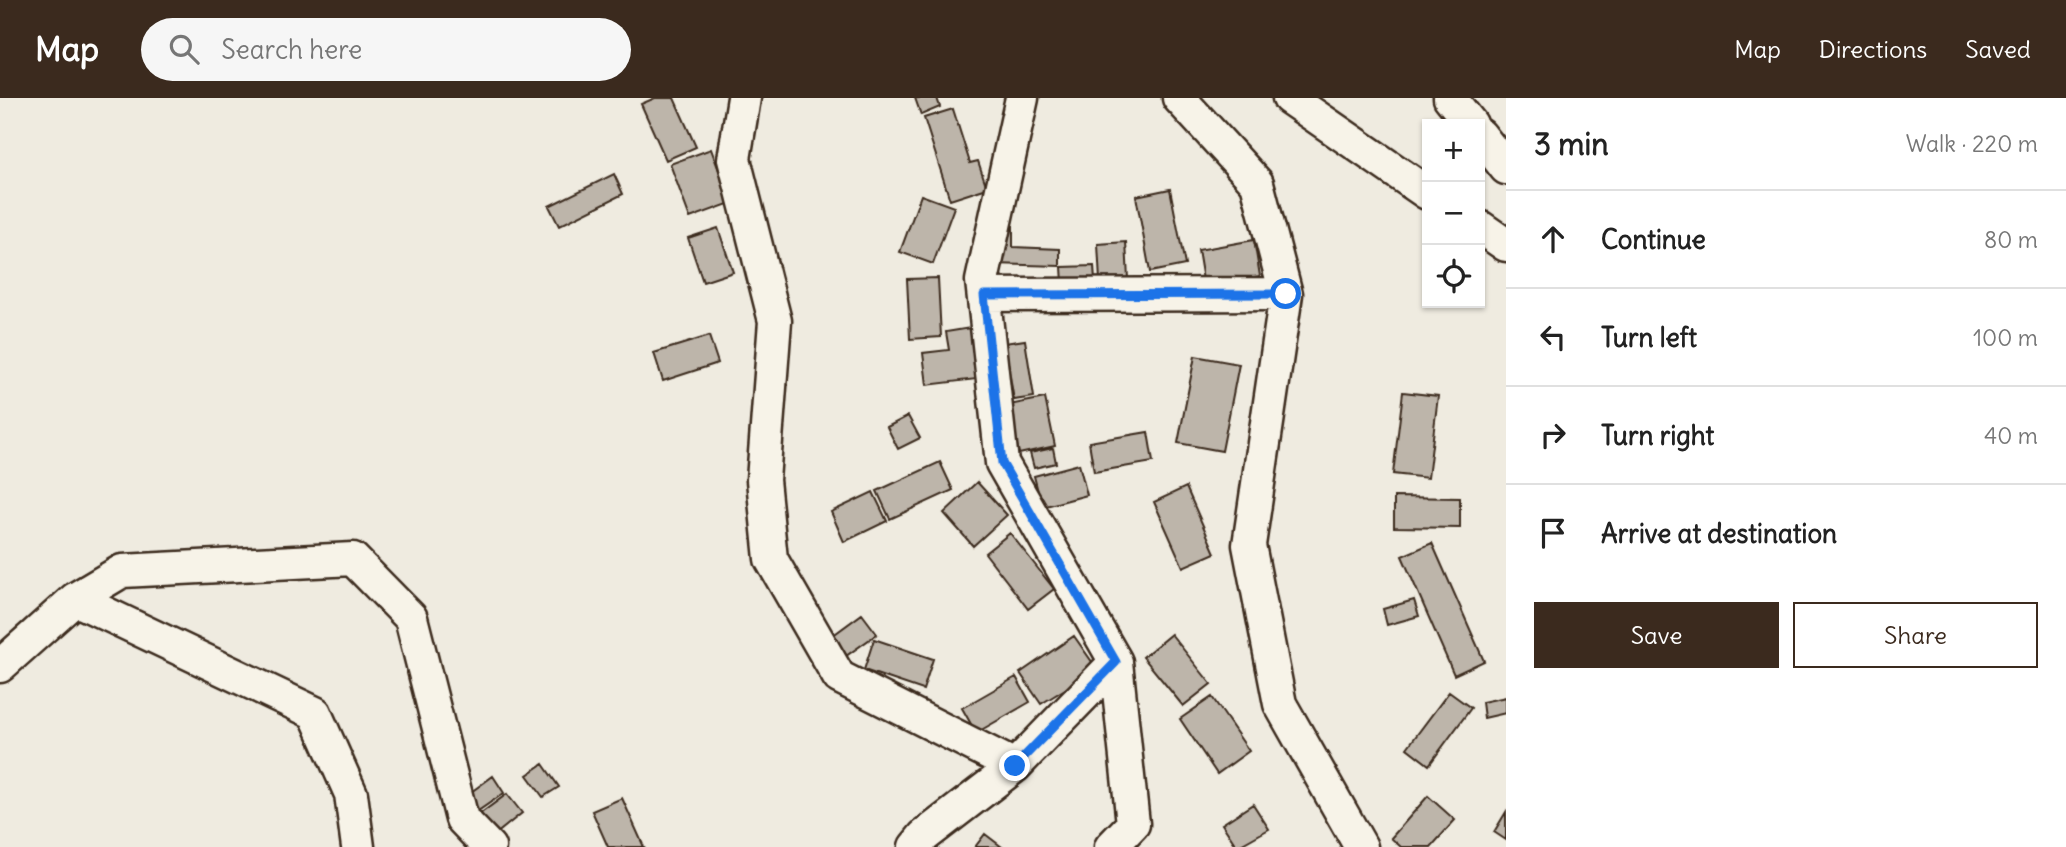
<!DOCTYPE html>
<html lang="en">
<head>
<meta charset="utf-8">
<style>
	:root { --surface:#fff; --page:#f6f6f6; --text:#222; --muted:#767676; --line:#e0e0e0; --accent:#3b2a1e }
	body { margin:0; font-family:Delius,sans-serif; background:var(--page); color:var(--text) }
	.controls { position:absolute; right:21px; top:21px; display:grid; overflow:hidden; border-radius:0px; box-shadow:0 2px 5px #0004 }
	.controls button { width:63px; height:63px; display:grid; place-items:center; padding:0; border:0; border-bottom:2px solid var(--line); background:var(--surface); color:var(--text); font:35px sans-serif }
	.stop { position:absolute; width:21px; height:21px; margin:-16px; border:5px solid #1a73e8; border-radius:50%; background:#fff }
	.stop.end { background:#1a73e8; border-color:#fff; box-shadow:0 2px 7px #0008 }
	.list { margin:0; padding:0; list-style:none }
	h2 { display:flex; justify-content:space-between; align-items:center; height:91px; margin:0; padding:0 28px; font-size:30px }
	h2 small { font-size:23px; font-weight:400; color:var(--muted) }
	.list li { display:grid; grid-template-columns:46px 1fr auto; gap:21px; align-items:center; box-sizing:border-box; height:98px; padding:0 28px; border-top:2px solid var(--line) }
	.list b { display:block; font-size:26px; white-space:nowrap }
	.list em { font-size:23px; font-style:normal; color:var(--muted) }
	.actions { display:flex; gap:14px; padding:21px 28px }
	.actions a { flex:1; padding:16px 0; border:2px solid var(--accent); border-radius:0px; text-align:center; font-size:24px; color:var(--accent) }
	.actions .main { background:var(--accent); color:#fff }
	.icon { flex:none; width:38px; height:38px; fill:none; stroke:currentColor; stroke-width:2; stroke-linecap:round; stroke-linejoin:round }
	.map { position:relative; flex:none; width:1506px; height:749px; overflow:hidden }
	header { display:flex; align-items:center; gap:42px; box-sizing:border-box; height:98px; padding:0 35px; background:var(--accent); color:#fff }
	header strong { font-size:33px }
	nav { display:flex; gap:38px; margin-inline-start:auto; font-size:24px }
	.search { width:490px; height:63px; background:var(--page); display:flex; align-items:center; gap:18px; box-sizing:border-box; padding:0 24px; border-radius:38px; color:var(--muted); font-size:26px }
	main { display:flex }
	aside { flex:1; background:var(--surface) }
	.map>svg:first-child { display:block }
	.building { fill:#bdb5aa; stroke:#3b2a1e; stroke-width:2 }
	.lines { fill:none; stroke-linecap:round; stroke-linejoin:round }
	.minor-casing { stroke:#3b2a1e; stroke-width:37 }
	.minor { stroke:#f7f3e8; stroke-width:32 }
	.route { stroke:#1a73e8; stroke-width:9 }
</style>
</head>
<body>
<header>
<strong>Map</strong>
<div class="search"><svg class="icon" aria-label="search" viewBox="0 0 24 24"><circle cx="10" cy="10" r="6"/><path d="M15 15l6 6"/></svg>Search here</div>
<nav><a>Map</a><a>Directions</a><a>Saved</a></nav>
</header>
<main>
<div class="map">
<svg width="1506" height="749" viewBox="0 0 1506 749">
	<rect width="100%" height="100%" fill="#efebe0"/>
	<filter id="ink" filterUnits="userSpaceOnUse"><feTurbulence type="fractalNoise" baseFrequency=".0143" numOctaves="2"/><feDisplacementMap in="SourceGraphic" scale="14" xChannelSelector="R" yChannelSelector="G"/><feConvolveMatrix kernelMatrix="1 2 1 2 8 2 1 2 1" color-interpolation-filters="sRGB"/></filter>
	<g filter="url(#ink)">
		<!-- building -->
		<path class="building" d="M655,0H674L696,49L666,62L641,6Z
			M915,0H937L940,9L921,17Z
			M953,11L970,65L978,63L987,90L950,102L924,20Z
			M711,51L731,105L690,120L670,66Z
			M614,76L623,96L559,128L549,108Z
			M1170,91L1185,167L1150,174L1136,98Z
			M921,97L954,109L933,166L900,154Z
			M996,128H1013V149L1060,151V168L995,166Z
			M718,130L733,174L703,184L688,140Z
			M1254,142L1260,178L1204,188L1198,152Z
			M1126,144L1128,181L1100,183L1098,146Z
			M1094,168L1095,183L1063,185L1062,169Z
			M938,180L941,239L910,241L907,181Z
			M971,230L977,281L927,287L923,255L949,252L946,234Z
			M709,238L718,265L663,283L654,255Z
			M1025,242L1034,299L1014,302L1004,245Z
			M1195,258L1239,266L1222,353L1178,345Z
			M1403,294L1438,298L1428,380L1393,376Z
			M1045,300L1055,348L1019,356L1009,307Z
			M908,318L920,340L898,351L887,329Z
			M1148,334L1153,364L1094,374L1089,344Z
			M1053,350L1056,365L1034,370L1030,355Z
			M940,364L953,392L890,421L877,393Z
			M1079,366L1087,397L1042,409L1034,378Z
			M977,384L1007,417L973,448L944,415Z
			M1186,389L1215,455L1183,469L1154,404Z
			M873,394L887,423L844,444L831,414Z
			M1394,399L1460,400V430L1394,429Z
			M1010,435L1054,491L1028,511L985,455Z
			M1432,445L1484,563L1454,577L1402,458Z
			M1414,502L1419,518L1387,527L1383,511Z
			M862,516L877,536L846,558L832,538Z
			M1171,536L1211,586L1183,608L1143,559Z
			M1074,538L1097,571L1041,606L1020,575Z
			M874,541L933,561L923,592L864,572Z
			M1016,579L1030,604L976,635L962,610Z
			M1449,594L1471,610L1429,667L1407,650Z
			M1212,599L1249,653L1217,676L1180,621Z
			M1506,599V615L1484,620L1482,604Z
			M543,666L559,689L543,699L527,677Z
			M493,678L504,695L478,713L467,697Z
			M507,696L522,715L496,736L480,716Z
			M1428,698L1455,722L1431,749H1401L1391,740Z
			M622,700L644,749H608L592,713Z
			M1253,706L1269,731L1237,749L1222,726Z
			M1506,714V742L1494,734Z
			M985,736L1002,749H975Z"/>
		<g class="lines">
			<defs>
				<path id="minor" d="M744,0L734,61L775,223L763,382L771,461L839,579L1015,668L1116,564L1002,365L982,183L1022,0
					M1179,0L1257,85L1286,196L1249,447L1280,606L1361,749
					M1289,0L1427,95
					M1450,0L1471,26
					M1480,37L1506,70
					M1480,129L1506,147
					M984,197L1286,196
					M0,568L75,501
					M358,749L351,696L315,615L75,501L122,473L353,461L411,520L462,721L489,749
					M915,749L924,738L1015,668
					M1111,749L1133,726L1116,564"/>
			</defs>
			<!-- minor casing -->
			<use href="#minor" class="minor-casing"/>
			<!-- minor -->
			<use href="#minor" class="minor"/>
		</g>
	</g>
	<g class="lines" filter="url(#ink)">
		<!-- route -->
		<path class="route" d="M1015,668L1116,564L1002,365L984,197L1286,196"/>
	</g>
</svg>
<div class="controls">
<button>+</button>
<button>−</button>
<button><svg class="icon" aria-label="locate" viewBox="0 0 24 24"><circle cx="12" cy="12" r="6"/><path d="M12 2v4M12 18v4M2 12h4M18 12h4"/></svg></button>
</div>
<div class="stop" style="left:1286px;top:196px"></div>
<div class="stop end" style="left:1015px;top:668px"></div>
</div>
<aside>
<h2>3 min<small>Walk · 220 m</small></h2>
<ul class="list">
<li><svg class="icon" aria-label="ahead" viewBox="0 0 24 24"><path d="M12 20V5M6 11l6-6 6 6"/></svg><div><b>Continue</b></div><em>80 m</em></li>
<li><svg class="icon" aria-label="left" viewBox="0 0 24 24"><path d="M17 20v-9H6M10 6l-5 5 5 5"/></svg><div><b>Turn left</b></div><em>100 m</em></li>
<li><svg class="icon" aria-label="right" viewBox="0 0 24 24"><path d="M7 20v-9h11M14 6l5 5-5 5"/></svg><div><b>Turn right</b></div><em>40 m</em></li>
<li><svg class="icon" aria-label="arrive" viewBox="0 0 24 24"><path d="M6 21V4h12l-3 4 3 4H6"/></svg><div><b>Arrive at destination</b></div></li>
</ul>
<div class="actions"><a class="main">Save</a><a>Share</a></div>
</aside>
</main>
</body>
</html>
